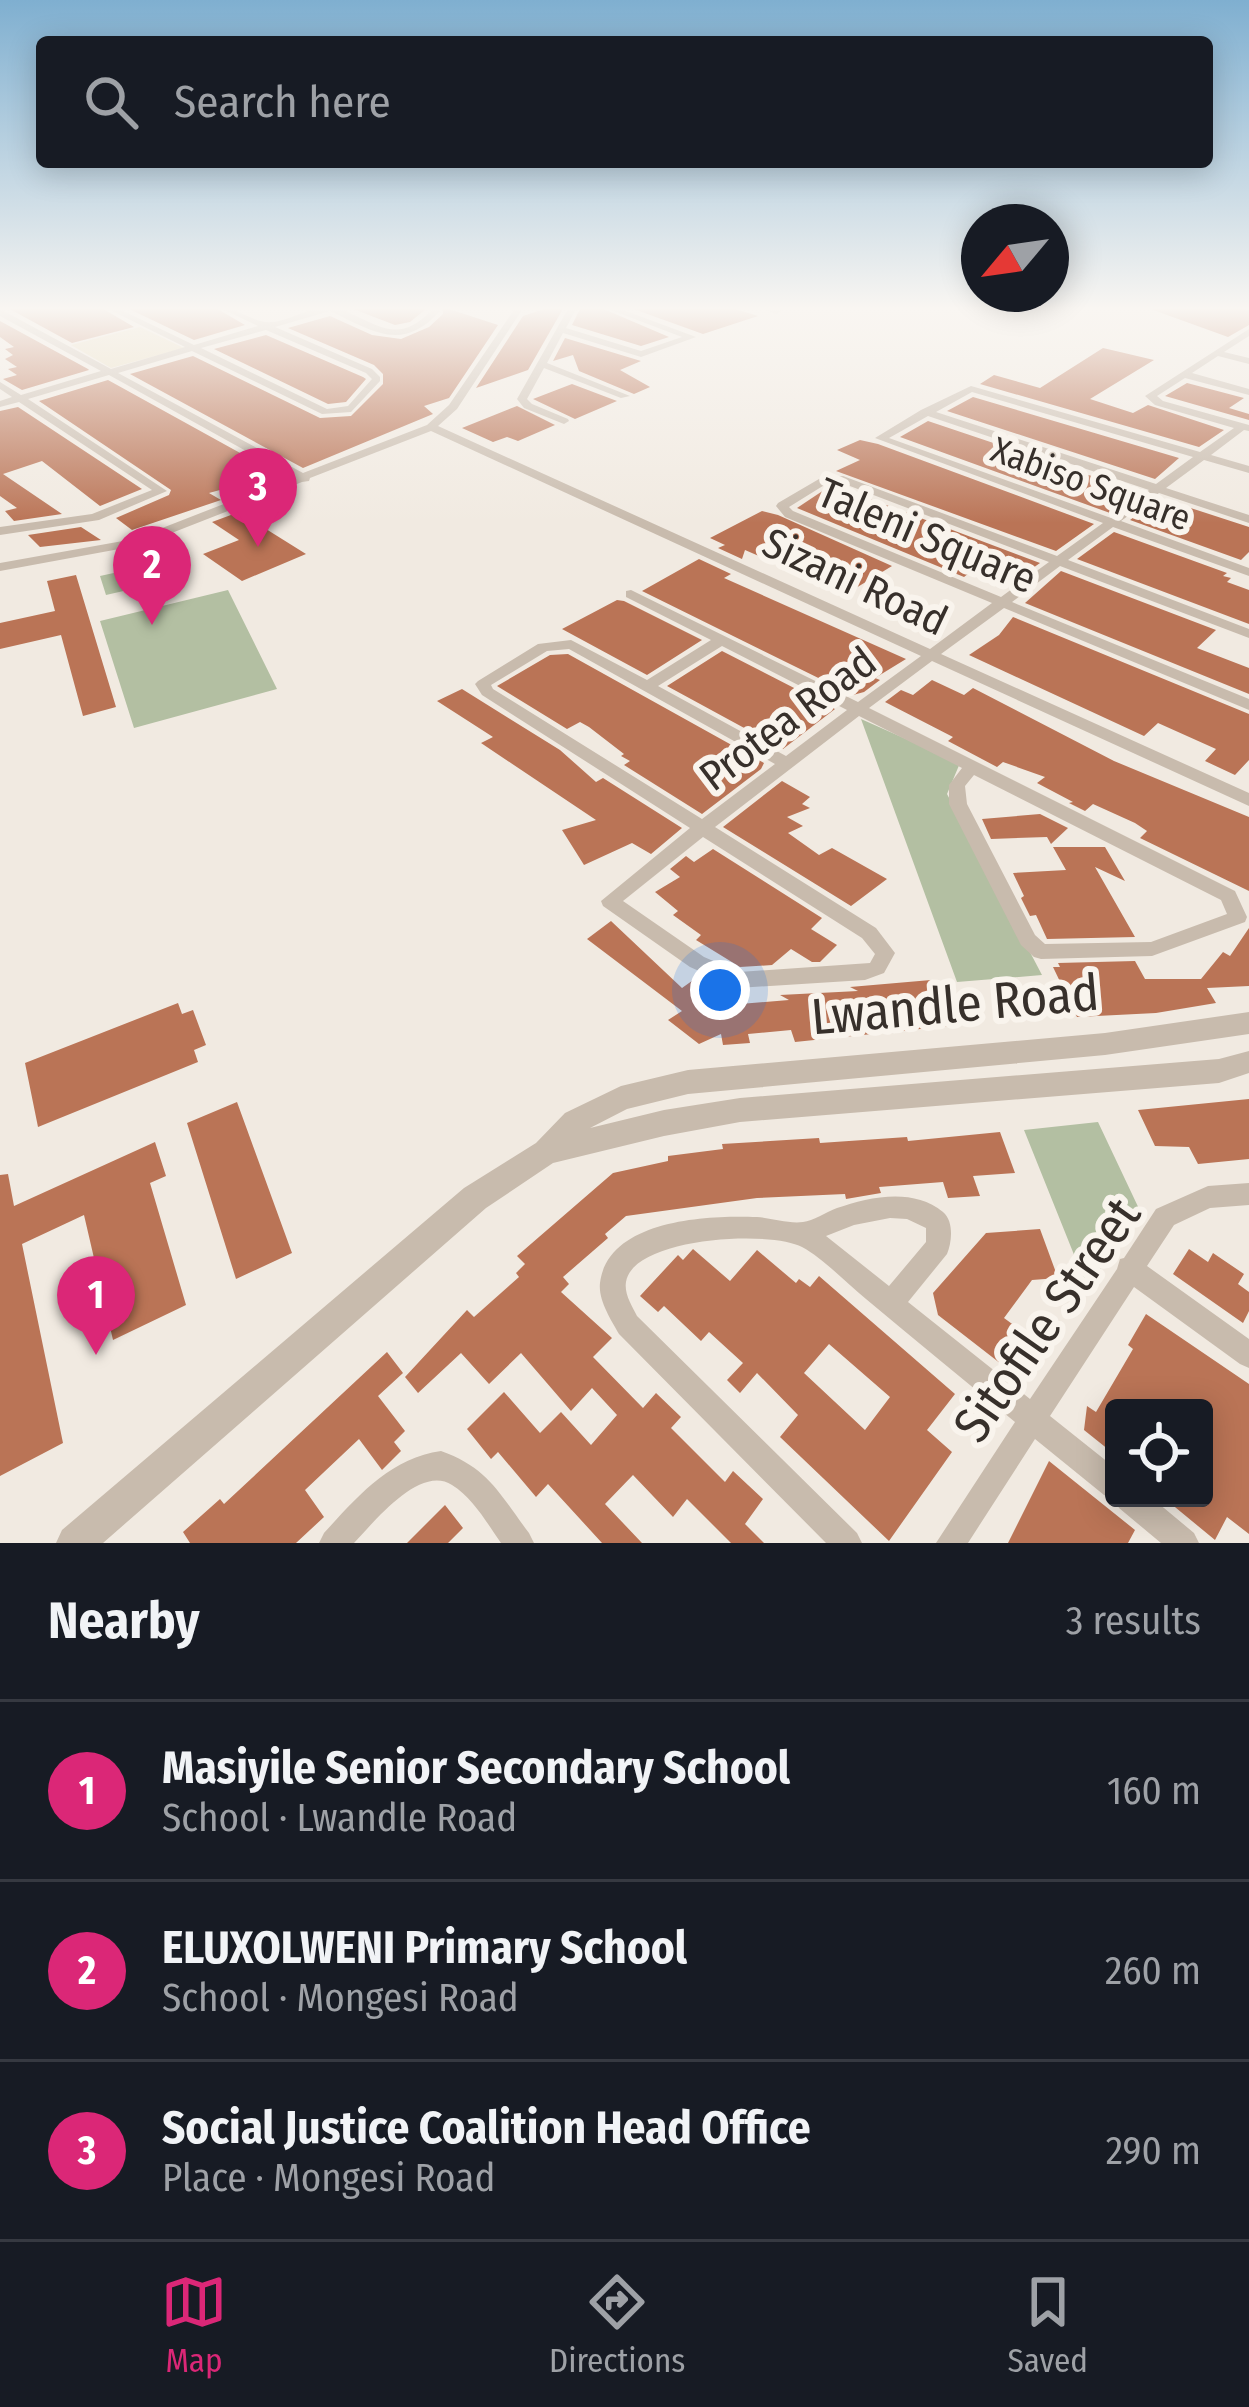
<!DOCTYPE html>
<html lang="en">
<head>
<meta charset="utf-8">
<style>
	:root { --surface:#171b24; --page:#20242c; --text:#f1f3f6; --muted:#9ea1a6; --line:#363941; --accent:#db2777 }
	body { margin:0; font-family:"Fira Sans Condensed",sans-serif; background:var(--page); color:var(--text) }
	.controls { position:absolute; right:36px; bottom:36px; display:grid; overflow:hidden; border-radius:12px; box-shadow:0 6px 30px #0003 }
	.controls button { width:108px; height:108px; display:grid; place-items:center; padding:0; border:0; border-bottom:3px solid var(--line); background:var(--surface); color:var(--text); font:60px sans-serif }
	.compass { position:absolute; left:961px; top:204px; width:108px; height:108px; border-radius:50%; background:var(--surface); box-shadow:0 6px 30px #0003; rotate:241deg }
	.you { position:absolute; left:720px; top:990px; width:42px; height:42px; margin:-30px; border:9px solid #fff; border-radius:50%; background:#1a73e8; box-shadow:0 0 0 18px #1a73e833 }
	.badge { display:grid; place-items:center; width:78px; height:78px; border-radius:50%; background:var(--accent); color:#fff; font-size:39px; font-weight:700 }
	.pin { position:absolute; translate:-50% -99px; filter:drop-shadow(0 3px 6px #0008) }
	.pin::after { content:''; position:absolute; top:63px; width:42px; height:36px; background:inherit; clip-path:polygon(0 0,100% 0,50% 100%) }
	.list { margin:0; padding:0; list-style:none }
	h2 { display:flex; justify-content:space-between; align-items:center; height:156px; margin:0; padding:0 48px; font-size:51px }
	h2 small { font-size:39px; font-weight:400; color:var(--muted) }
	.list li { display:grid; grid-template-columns:78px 1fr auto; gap:36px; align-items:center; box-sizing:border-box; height:180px; padding:0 48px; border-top:3px solid var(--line) }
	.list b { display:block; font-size:45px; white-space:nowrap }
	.list p { margin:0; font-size:39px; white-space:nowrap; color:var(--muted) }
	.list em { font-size:39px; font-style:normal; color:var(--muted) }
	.icon { flex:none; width:66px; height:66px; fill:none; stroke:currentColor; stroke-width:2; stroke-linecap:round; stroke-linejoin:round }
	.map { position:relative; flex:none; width:1249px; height:1543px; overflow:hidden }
	.search { position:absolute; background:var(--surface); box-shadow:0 6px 30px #0003; left:36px; right:36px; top:36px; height:132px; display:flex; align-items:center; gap:30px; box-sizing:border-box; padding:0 42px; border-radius:12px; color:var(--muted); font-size:45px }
	.sheet { height:696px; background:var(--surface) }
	nav { display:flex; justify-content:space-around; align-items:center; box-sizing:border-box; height:168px; border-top:3px solid var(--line); background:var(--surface); font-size:33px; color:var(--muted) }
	nav a { display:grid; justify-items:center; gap:6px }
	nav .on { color:var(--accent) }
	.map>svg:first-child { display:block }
	.green { fill:#b3bfa2 }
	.sand { fill:#e8dcbb }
	.building { fill:#ba7456; fill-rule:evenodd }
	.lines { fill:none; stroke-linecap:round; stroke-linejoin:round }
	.minor { fill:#c8bbad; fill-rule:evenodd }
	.tertiary { fill:#c8bbad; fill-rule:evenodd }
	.labels { text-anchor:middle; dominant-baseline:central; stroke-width:12; stroke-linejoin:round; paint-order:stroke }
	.far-street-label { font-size:36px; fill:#37302b; stroke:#f9f4ed }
	.street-label { font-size:42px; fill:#37302b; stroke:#f9f4ed }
	.near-street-label { font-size:51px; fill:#37302b; stroke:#f9f4ed }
</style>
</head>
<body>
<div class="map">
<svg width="1249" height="1543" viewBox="0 0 1249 1543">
	<rect width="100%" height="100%" fill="#f1eae1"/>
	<!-- green -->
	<path class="green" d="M182,558L189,576L106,595L100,576Z
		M228,590L277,689L134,728L100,621Z
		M861,719L960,763L947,794L1042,975L957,982Z
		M1098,1122L1141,1213L1087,1287L1024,1130Z"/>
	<!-- sand -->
	<path class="sand" d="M140,327L184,348L111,368L71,345Z"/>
	<!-- building -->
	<path class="building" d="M6,307H100L134,327L72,343Z
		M125,307H214L245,325L194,340Z
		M348,307H426V309L410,322L395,325Z
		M443,307L498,325L449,398L424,406L433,414L303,468L130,374L193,356L320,418L351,416L383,384V374L374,365L288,328L330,316L372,335L401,339L429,327L443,314Z
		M550,307H564L528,370L476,388L523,316Z
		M581,307H599L669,337L641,346L572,325Z
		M628,307H729L758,316L703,334Z
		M1145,307H1239L1249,310V325L1228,337Z
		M0,321L88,369L89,370L22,390L3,379L17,375L8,369L17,367L5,359L13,355L5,349L14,347L0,337Z
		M266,335L363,377L366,379L346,402L328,404L214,349Z
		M565,338L641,361L620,370L650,387L634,394L579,371L573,355L553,361Z
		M1103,348L1154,360L1090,399L1133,413L1148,405L1224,430L1199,447L980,384L994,375L1040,388Z
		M108,380L278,474L209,493L221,500L132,530L116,518L169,495L171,490L39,401Z
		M1187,383L1244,398L1229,408L1249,414V420L1165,396Z
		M572,384L617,401L575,419L533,399Z
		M973,397L1179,458L1155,479L947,411Z
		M517,406L555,425L518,441L507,437L493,442L462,428Z
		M18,407L142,489L100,506L42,461L3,474L62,514L14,521L5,511L17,508L0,496V411Z
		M928,421L1139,492L1110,513L900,437Z
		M860,440L878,444L1094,524L1056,551L836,471L860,460L837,450Z
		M827,488H841L1040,563L1016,580L978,566L964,577L797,508Z
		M1160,498L1249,527V552L1241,560L1130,520Z
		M762,511L778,515L892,566L846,594L745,550L742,559L718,548L725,545L710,538Z
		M239,512L306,554L242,581L203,554L239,540L212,522Z
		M81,527L101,540L40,547L28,535Z
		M1114,532L1227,573L1223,576L1231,578L1227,582L1249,590V624L1077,559Z
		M699,559L731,574L724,578L906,659L875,678L880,680L864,692L853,695L642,591Z
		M1061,571L1216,630L1197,648L1249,668V694L1025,603Z
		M76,575L116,707L83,716L61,635L0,649V623L55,611L47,581Z
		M617,600L624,601L702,640L647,675L562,629Z
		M1013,617L1249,714V760L1235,775L1205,761L1216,749L1158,723L1144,736L969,655L999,635Z
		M722,651L835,709L783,749L667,686Z
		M568,654L764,763L761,769L702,814L624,765L630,761L621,756L624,754L589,727L580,722L567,729L497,686L550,655Z
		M932,680L964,695L973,688L1114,761L1249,817V891L1140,838L1147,831L1135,823L1093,804L1085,811L1069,803L1073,802L1037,783L1045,777L1003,762L997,767L948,741L953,737L885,702L901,690L913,695Z
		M462,689L560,750L596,782L603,778L682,828L651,854L632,843L584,865L562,830L596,820L481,743L493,737L437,701Z
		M782,781L810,797L802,804L810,808L787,817L803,826L788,833L819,855L832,848L887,879L851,906L723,827Z
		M1040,814L1068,828L1051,844L1047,837L991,839L982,819Z
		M1053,847H1105L1125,881L1095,867L1135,937L1047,939L1036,915L1030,916L1021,898L1024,896L1013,873L1066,870Z
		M713,849L822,918L811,929L837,945L820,962H812L791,949L772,965L740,967L696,940L701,935L673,915L678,911L655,892L680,877L670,869L686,856L694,862Z
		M611,921L682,988L696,978L728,1005L789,1000L780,995L858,991L850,987L931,980L949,1026L795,1042L791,1030L748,1034L750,1043L723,1045L721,1034L699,1044L668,1020L682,1011L587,939Z
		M1249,928V986L1207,988L1216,1003L1156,1013L1077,1017L1053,967H1060L1058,963L1135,961L1145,979H1201L1223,952L1230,956Z
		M178,1003L182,1014L193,1010L206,1045L194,1050L198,1062L38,1127L25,1063Z
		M1249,1099V1159L1198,1164L1189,1147L1155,1146L1138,1110Z
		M237,1102L292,1253L236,1279L187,1123Z
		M1000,1132L1015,1173L973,1176L980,1196L948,1198L943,1182L879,1187L881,1193L846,1199L845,1194L757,1198L626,1216L605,1234L608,1238L563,1277L569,1284L561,1292L612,1338L593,1357L643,1408L656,1393L681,1417L671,1428L725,1482L733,1471L763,1499L745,1524L764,1543H731L687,1499L673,1517L633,1475L605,1504L642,1543H602L548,1484L536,1497L498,1452L491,1459L467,1429L504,1392L540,1433L561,1412L591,1445L617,1415L592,1388L571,1411L521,1353L489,1384L461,1353L418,1393L405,1377L467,1310L474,1317L519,1277L516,1273L525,1264L517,1256L613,1173L668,1161V1156L723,1149L722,1144L819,1138L820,1143L907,1137L908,1141Z
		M155,1142L166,1176L150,1183L186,1305L113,1340L84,1215L22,1244L63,1443L0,1476V1175L8,1174L14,1206Z
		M1040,1229L1058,1278L1032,1280L1004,1318L1027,1335L1005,1367L938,1315L933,1293L986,1233Z
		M693,1249L730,1281L757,1250L796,1283L799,1279L810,1287L819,1276L955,1394L927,1430L952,1452L889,1541L780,1437L798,1415L757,1373L740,1393L727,1380L743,1363L709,1332L701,1341L664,1306L658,1312L640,1296L678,1255L683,1260ZM829,1344L890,1397L865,1430L804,1373Z
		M1189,1249L1208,1262L1213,1253L1244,1274L1238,1284L1249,1292V1311L1243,1323L1173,1274Z
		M1146,1314L1249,1384V1534L1227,1517L1215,1540L1164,1498H1204V1408H1114V1454L1084,1430L1087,1406L1096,1412L1133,1349L1128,1345Z
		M387,1352L403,1373L378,1396L405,1431L394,1442L401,1451L382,1470L359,1439L305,1490L324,1517L296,1543H190L183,1532L220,1499L224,1504Z
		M1049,1461L1135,1530L1128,1543H1008Z
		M445,1505L463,1528L448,1543H407Z"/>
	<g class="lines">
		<!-- minor -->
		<path class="minor" d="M104,307H115L194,345L258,326L218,307C237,307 254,324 272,322C293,320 317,302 338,307C344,309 348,313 354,315C387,331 403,339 431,311L430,307H438L440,311C402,353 373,331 330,311L275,327L372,369L380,377V381L351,412L322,414L192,351L118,373L303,473L427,425L449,405L516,307H524L457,409L438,426L930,649L992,603L785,517L776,506L778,503L819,479L843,476L1057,556L1103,523L875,438L921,410L971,386L1200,452L1234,428L1155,405L1145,396L1249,329V336L1224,352L1249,358V364L1218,356L1192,373L1249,389V395L1185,378L1157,396L1163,401L1249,425V431L1244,430L1211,455L1249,466V473L1204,460L1166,488L1249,515V523L1159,493L1121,521L1249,568V576L1113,527L1068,560L1249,629V638L1060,566L1012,602L1249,699V710L1004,608L941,654L1249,793V806L932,661L869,708L1235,891L1247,917L1245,922L1152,956L1041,959L1034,957L1021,945L949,804V785L962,768L859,716L715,827L876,928L895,953L884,973L865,980L737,988L690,967L603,906L601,901L690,828L482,695L475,684L478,681L538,644L571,640L647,680L711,640L626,597V591L631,590L858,702L921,656L431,431L310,478L309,481L302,482L141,545L0,571V563L134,539L293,477L109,375L28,399L167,491L99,520L0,535V527L92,514L152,490L19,402L0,407V401L12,397L0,389V382L21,395L101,371L0,316V309L111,369L185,347ZM266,330L366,373L372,379L348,406L327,409L201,348ZM972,392L1193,457L1156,484L936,412ZM928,416L1149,490L1111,518L889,438ZM842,483L1049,562L1001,597L793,511L789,507L826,484ZM722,646L847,710L786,756L658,686ZM569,649L775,764L702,819L493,689L491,685L547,651ZM974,775L1221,900L1227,914L1151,942L1045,944L1035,935L967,804L965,786ZM703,837L862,938L875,954L870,963L739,972L704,957L623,901Z
			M569,307H577L566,328L641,351L682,337L603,307H615L696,337L641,357L563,333L547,363L630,396L621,398L544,368L527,399L532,404L568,419L569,421L564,424L524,408L517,399Z
			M759,307H790L776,314Z
			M1249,1183V1205L1210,1208L1174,1225L1147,1266L1249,1339V1368L1240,1364L1134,1287L1050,1416L1114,1467V1498H1152L1194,1533L1199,1543H1161L1119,1508L1115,1499L1104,1495L1035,1439L968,1543H936L1015,1422C965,1381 915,1340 866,1299C846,1283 823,1258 802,1247C771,1230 633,1237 626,1282C624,1294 632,1306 637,1316L857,1533L862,1543H826L619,1334C611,1320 598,1300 600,1283C608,1219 708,1215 757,1217C771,1218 789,1224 803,1222C813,1221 826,1212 837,1208C869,1197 913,1187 943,1212C954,1221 952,1242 947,1254L908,1302L1030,1399L1117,1269L1120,1259L1124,1258L1156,1209L1208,1186ZM890,1218L907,1219L926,1228V1242L889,1286L826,1236L854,1225Z
			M441,1451C489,1468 500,1495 529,1533L534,1543H501C487,1523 473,1498 452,1485C420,1464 374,1522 354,1543H319L324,1533C357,1497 390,1458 441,1451Z"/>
		<!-- tertiary -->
		<path class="tertiary" d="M1249,1012V1034L1105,1055L688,1094L627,1109L590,1128L664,1110L740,1098L1219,1059L1249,1051V1073L1219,1083L740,1122L664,1136L553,1163L486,1208L103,1543H56L62,1530L464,1188L536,1143L565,1113L621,1086L688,1070L1105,1033Z"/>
	</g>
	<!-- sky -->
	<linearGradient id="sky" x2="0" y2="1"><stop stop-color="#7fafd0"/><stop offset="0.59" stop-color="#f9f6f2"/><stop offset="1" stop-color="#f9f6f2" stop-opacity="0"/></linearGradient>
	<rect width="1249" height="523" fill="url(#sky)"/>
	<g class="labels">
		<!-- far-street labels -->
		<g class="far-street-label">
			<text transform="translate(1091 484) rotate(20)">Xabiso Square</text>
		</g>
		<!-- street labels -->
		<g class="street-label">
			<text transform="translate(927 536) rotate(23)">Taleni Square</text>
			<text transform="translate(855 582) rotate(25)">Sizani Road</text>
			<text transform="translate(788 719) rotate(-37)">Protea Road</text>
		</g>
		<!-- near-street labels -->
		<g class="near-street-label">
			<text transform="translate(955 1005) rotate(-5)">Lwandle Road</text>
			<text transform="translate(1047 1320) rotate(-55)">Sitofile Street</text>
		</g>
	</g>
</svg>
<div class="controls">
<button><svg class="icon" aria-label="locate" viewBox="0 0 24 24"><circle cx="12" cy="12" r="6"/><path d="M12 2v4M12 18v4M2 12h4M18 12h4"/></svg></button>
</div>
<svg class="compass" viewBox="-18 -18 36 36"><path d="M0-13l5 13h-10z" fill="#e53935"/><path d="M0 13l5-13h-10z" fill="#9ea1a6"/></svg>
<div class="you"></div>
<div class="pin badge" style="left:96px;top:1355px">1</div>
<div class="pin badge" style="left:152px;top:625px">2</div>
<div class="pin badge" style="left:258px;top:547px">3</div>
<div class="search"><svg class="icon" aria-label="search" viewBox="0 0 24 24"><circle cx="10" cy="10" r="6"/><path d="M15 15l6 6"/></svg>Search here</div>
</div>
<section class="sheet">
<h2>Nearby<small>3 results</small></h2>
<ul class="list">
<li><span class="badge">1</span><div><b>Masiyile Senior Secondary School</b><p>School · Lwandle Road</p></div><em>160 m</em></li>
<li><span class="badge">2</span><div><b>ELUXOLWENI Primary School</b><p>School · Mongesi Road</p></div><em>260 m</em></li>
<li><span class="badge">3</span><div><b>Social Justice Coalition Head Office</b><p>Place · Mongesi Road</p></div><em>290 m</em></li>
</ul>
</section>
<nav>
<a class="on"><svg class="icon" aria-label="map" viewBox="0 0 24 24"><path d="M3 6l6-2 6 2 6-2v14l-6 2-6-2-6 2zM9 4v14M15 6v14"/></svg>Map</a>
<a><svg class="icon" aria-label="directions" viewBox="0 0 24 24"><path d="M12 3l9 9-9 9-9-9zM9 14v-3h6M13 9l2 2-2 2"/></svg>Directions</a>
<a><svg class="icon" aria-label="saved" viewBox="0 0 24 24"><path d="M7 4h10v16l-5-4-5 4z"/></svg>Saved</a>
</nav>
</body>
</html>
